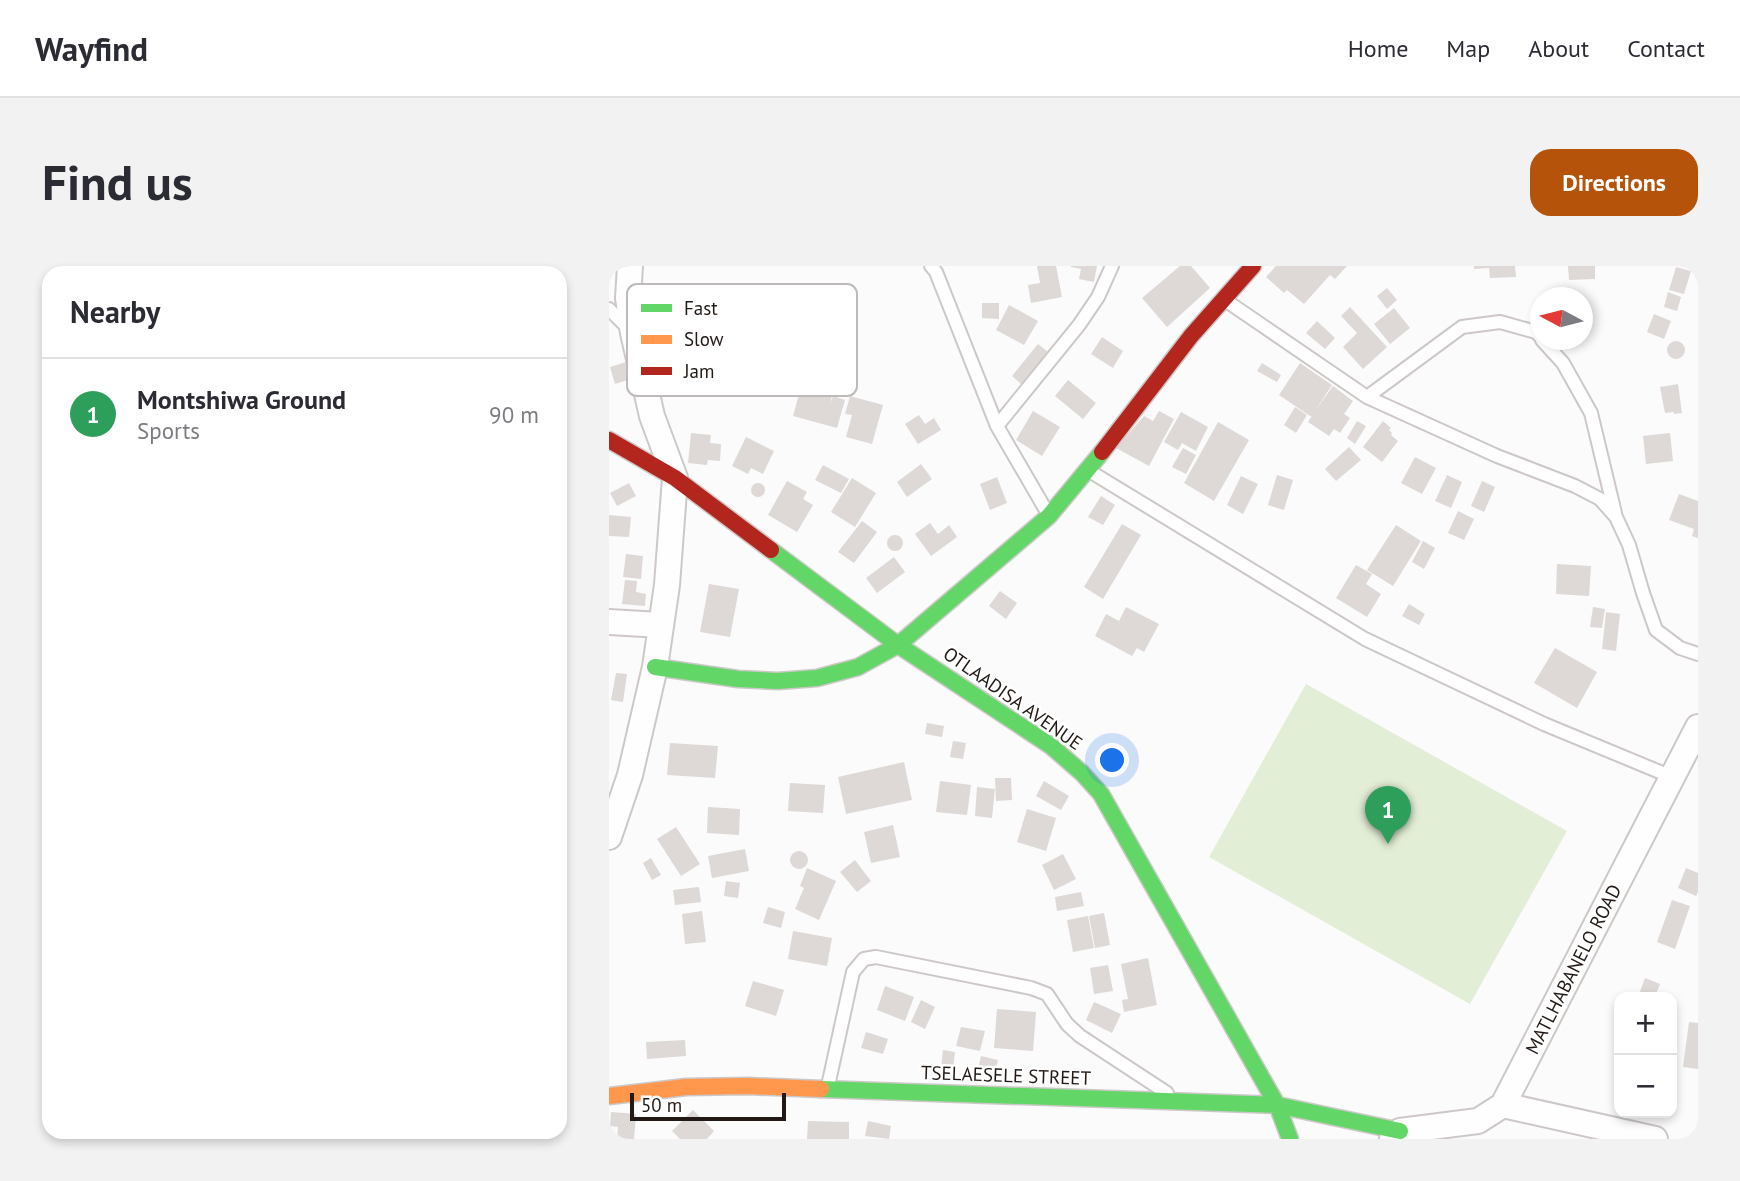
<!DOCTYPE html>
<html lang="en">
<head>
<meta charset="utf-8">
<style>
	:root { --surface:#fff; --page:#f2f2f3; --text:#2b2b33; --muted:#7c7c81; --line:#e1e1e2; --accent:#b45309 }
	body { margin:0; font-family:"PT Sans",sans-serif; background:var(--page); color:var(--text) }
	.controls { position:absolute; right:21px; bottom:21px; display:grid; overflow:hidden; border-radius:14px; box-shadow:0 4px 10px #0003 }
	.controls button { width:63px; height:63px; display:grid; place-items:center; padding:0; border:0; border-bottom:2px solid var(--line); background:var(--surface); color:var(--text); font:35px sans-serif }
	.compass { position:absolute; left:921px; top:21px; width:63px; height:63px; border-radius:50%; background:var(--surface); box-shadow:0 4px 10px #0003; rotate:277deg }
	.scale { position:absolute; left:21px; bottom:18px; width:156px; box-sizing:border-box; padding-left:7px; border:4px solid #221915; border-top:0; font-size:19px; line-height:24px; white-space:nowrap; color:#221915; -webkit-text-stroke:5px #fff; paint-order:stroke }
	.you { position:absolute; left:504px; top:495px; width:24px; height:24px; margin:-18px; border:5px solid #fff; border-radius:50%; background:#1a73e8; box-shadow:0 0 0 10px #1a73e833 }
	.badge { display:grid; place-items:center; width:46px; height:46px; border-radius:50%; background:var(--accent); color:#fff; font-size:23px; font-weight:700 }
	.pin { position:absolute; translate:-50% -58px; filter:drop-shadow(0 2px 4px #0008) }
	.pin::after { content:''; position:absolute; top:37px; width:24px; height:21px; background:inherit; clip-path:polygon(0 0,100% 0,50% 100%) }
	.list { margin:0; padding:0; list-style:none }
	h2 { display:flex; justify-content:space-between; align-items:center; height:91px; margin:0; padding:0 28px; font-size:30px }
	h2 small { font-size:23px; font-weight:400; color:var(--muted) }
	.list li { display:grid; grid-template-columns:46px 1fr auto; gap:21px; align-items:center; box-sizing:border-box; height:112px; padding:0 28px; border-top:2px solid var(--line) }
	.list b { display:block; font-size:26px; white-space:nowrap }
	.list p { margin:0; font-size:23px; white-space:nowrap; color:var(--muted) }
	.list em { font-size:23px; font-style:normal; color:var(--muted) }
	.map { position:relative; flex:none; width:1089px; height:873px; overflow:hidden; border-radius:21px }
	header { display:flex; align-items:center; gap:42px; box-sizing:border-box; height:98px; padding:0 35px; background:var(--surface); border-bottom:2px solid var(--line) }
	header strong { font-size:33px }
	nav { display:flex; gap:38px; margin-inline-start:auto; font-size:24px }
	.intro { display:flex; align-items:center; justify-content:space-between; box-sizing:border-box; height:168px; padding:0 42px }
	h1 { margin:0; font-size:49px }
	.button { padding:18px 32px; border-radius:21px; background:var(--accent); color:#fff; font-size:24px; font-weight:700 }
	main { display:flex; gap:42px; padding:0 42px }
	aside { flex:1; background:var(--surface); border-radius:21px; box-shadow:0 4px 10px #0003 }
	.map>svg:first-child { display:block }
	.green { fill:#e3eed6 }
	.building { fill:#ded8d7 }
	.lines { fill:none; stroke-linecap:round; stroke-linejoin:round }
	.lane-casing { stroke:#cdc8c7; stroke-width:16 }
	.street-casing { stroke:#cdc8c7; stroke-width:28 }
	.fast-casing { stroke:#cdc8c7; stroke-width:19 }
	.slow-casing { stroke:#cdc8c7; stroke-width:19 }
	.jam-casing { stroke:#cdc8c7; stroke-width:19 }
	.lane { stroke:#fefefe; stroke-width:12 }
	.street { stroke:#fefefe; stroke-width:24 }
	.fast { stroke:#63d668; stroke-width:16 }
	.slow { stroke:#ff974d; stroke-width:16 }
	.jam { stroke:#b3261e; stroke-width:16 }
	.labels { text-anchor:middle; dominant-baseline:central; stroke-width:5; stroke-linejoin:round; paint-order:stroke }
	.street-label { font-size:19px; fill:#221915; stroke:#fff }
	.key { fill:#fff; stroke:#bdbab9; stroke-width:2 }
	.key-label { font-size:19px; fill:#221915 }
</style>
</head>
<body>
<header>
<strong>Wayfind</strong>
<nav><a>Home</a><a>Map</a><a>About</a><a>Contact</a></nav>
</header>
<div class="intro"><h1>Find us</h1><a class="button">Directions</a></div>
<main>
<aside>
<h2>Nearby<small></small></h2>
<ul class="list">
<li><span class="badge" style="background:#2e9e5b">1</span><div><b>Montshiwa Ground</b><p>Sports</p></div><em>90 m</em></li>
</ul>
</aside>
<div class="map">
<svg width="1089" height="873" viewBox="0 0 1089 873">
	<rect width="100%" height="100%" fill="#fbfbfb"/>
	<!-- green -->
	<path class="green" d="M697,418L958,565L861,738L600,591Z"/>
	<!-- building -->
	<path class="building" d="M428,0H447L453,31L422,37L419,19L431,17Z
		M462,0H488L485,16L470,13L472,3L462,1Z
		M571,0H582L601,22L558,61L533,32Z
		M667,0H738L726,13L721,9L695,38L678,24L675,27L657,11Z
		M865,0H906L907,11L881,12L880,2L865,3Z
		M959,0H986V13L960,14Z
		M1067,1L1082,5L1075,28L1060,24Z
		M778,22L788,34L778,43L768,30Z
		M1059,26L1072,31L1068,45L1055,41Z
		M373,37H390V53L373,52Z
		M400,39L429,55L415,79L387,64Z
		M741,41L778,81L754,103L734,81L748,67L732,50Z
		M785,42L801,62L781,78L765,58Z
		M1045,48L1062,55L1055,73L1038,66Z
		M708,55L726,72L716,83L697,67Z
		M493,71L514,85L504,102L482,88Z
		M1058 84a9 9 0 1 1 18 0a9 9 0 1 1-18 0Z
		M429,78L439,86L412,118L403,110Z
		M17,96L22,113L6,118L1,101Z
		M653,97L672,109L668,116L648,105Z
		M691,97L723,119L706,145L724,120L744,135L735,148L741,152L731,167L725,163L720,170L699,156L702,151L704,152L670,129Z
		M459,114L487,137L474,153L446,130Z
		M193,117L224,126L221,138L224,130L236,134L228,162L184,150Z
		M1069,118L1073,147L1065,148V146L1056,147L1051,121Z
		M241,130L274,139L263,178L237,171L243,149L236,148Z
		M686,141L698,149L687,167L675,159Z
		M424,145L451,161L433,190L407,174Z
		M550,145L565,153L540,200L507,182L535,150L544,155Z
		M572,146L599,161L587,185L573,177L569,184L555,176Z
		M310,149L316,158L325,152L332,164L309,178L296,158Z
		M748,155L757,160L746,178L738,172Z
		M774,155L782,162L780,164L783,167L782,169L789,175L773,196L754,181Z
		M609,156L640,174L605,235L575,217Z
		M82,167L102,169L101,177L112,178L111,195L99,194L98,199L79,197Z
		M1061,167L1064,195L1037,198L1034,170Z
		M137,171L165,185L154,208L142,202L139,208L123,200Z
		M740,181L752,194L727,215L716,203Z
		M574,182L587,189L577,208L563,201Z
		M806,191L827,202L813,228L792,217Z
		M312,198L323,213L298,231L288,216Z
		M214,199L240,213L232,227L206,214Z
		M668,209L684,214L675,244L659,239Z
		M838,209L853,216L842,242L826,235Z
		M632,210L649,218L634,248L618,239Z
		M388,211L398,237L381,244L371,218Z
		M243,212L267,227L246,261L222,246Z
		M178,215L198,226L194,233L204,239L188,266L159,249Z
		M873,215L886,221L875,246L862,240Z
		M142 224a7 7 0 1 1 14 0a7 7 0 1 1-14 0Z
		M20,217L27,230L8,240L1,227Z
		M1070,228L1089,235V272L1083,270L1085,263L1060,254Z
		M492,230L506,239L494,259L479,251Z
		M849,245L865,253L855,274L839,267Z
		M0,249L22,251L20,271L0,270Z
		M253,255L268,266L245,297L229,286Z
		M321,257L329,268L340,259L348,271L322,290L306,268Z
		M513,258L532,269L494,333L475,321Z
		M787,259L812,275L784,320L758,304Z
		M278 277a8 8 0 1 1 16 0a8 8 0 1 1-16 0Z
		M814,275L826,282L815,303L803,296Z
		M17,288L34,290L32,313L14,311Z
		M285,291L296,306L268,327L257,312Z
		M948,298L982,300L980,330L947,328Z
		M747,299L763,308L757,318L772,328L758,351L727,332Z
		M16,314L28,315L27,326L37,328L36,340L13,338Z
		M100,318L130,323L121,371L91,366Z
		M391,325L408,337L397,353L380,340Z
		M800,338L816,348L810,359L793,350Z
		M517,341L550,358L535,386L528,382L523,390L486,370L497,348L510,355Z
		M984,341L996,343L993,362L981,361Z
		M997,346L1011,348L1007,385L993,383Z
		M946,382L988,406L968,442L925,417Z
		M7,407L18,408L14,436L2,434Z
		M318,457L335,460L333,471L316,468Z
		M344,475L357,477L354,493L341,491Z
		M61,477L109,480L106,512L58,509Z
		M295,496L303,534L237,548L229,511Z
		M386,512H402L403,534L387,535Z
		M331,515L362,519L358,549L327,546Z
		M435,515L460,530L452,544L427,530Z
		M181,517L216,519L214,547L179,545Z
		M368,521L386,523L383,552L366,550Z
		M99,541L131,543L130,569L98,567Z
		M418,543L447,552L437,585L408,576Z
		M284,559L291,591L262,597L255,566Z
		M67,561L91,598L72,610L48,573Z
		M136,583L140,605L103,612L99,590Z
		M181 594a9 9 0 1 1 18 0a9 9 0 1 1-18 0Z
		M454,588L467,613L445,624L433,599Z
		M42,592L52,609L43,614L34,597Z
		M246,594L262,615L248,626L231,606Z
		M198,602L227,615L210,654L186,643L195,622L191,620Z
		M1077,602L1089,607V626L1087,630L1069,622Z
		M117,615L131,617L129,632L115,630Z
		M90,621L92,636L66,639L64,624Z
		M472,626L475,640L448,645L446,631Z
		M1063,634L1081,640L1066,683L1048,676Z
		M159,641L176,646L172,662L154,657Z
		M93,645L97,676L76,678L73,648Z
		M495,647L501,679L486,682L480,650Z
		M479,650L485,682L464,686L458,654Z
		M184,665L223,672L218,700L179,693Z
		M539,692L548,739L515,746L513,734L519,733L512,698Z
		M499,699L504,725L485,728L481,702Z
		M1036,712L1051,718L1046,731H1029Z
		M144,715L175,724L167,750L136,740Z
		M276,720L305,731L296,755L268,744Z
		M312,734L326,741L316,763L302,756Z
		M485,736L512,748L503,767L477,754Z
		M388,743L427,746L424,785L385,782Z
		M1080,756L1089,757V803L1074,801Z
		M352,761L376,765L371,785L347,780Z
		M257,766L279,773L274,788L252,782Z
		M76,774L77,790L38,793L37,776Z
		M334,784L346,786L344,803L332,802Z
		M372,790L389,794L386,807L369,803Z
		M84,844L105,865L98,873H71L63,865Z
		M2,846L27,848L25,873H8L9,861L1,860Z
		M199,855L240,856V873H198Z
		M259,855L282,860L280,873L256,870Z"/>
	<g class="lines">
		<defs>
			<path id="lane" d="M322,0L327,6L388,160L438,246
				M616,34L758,131L888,190L966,220L991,233L1007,251L1020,279L1034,327L1047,364L1071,382L1089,388
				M0,43L21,64
				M933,74L954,97L982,147L1006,247
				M758,131L853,61L891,56L927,66L932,71
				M388,160L470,59L489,31L503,0
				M482,206L756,373L935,458L1063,511
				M219,820L244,706L255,693L267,691L422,722L438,728L458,758L471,770L558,827"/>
			<path id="street" d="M0,356L52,359
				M0,571L21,509L46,401L58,319L66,212L43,150L24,67L19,32L21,0
				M894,839L1046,873
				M783,873L791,865L869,855L894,839L1089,461"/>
			<path id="fast" d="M162,284L289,379L442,480L473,507L492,528L668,839L681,873
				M46,401L129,413L169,415L208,412L249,401L289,379L440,250L493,186
				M212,823L668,839L791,865"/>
			<path id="slow" d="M0,830L77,821L139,820L212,823"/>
			<path id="jam" d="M0,174L66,212L162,284
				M493,186L582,70L644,0"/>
		</defs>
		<!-- lane casing -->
		<use href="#lane" class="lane-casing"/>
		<!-- street casing -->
		<use href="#street" class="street-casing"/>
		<!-- fast casing -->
		<use href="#fast" class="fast-casing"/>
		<!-- slow casing -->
		<use href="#slow" class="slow-casing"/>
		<!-- jam casing -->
		<use href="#jam" class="jam-casing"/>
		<!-- lane -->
		<use href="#lane" class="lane"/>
		<!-- street -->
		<use href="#street" class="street"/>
		<!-- fast -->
		<use href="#fast" class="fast"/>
		<!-- slow -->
		<use href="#slow" class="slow"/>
		<!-- jam -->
		<use href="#jam" class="jam"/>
	</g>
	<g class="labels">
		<!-- street labels -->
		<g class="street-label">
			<text transform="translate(404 432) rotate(35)">OTLAADISA AVENUE</text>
			<text transform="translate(964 703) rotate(-63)">MATLHABANELO ROAD</text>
			<text transform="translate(397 809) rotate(2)">TSELAESELE STREET</text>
		</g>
	</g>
	<!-- legend -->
	<rect x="18" y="18" width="230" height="112" rx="10" class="key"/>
	<rect x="32" y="38" width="31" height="8" fill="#63d668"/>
	<rect x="32" y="69" width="31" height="9" fill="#ff974d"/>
	<rect x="32" y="101" width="31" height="8" fill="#b3261e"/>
	<g class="key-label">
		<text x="75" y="49">Fast</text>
		<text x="75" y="80">Slow</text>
		<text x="75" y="112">Jam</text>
	</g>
</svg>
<div class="controls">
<button>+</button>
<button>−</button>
</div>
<svg class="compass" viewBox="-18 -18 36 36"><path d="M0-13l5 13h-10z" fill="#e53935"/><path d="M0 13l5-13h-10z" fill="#7c7c81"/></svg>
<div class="scale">50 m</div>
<div class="you"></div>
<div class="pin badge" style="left:779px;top:578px;background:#2e9e5b">1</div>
</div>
</main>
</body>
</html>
